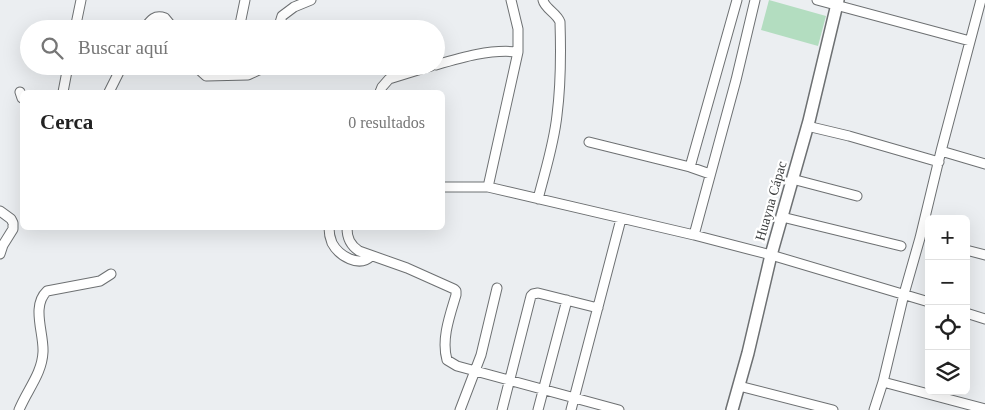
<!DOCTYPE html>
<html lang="es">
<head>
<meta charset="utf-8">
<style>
	:root { --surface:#fff; --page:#f6f6f6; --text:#222; --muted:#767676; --line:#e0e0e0 }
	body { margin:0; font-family:"Times New Roman",serif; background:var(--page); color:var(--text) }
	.controls { position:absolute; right:15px; bottom:15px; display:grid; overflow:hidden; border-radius:8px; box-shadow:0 5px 20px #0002 }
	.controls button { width:45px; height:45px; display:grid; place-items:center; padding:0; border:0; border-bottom:1px solid var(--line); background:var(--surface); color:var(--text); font:25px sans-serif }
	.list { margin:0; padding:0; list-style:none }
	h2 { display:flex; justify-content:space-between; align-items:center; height:65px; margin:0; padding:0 20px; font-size:21px }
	h2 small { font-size:16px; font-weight:400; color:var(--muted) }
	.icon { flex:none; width:28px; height:28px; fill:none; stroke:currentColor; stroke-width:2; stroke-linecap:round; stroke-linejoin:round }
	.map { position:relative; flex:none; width:985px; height:410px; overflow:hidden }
	.search { position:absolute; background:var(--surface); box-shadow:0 5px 20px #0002; left:20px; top:20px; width:425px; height:55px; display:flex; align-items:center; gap:12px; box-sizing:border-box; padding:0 18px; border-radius:28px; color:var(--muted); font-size:19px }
	.panel { position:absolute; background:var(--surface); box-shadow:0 5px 20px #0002; left:20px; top:90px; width:425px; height:140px; border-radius:8px }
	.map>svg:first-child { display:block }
	.green { fill:#b3ddc0 }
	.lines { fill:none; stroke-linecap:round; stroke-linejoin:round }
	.street-casing { stroke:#6d7072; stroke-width:11 }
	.secondary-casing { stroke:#6d7072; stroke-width:14 }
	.street { stroke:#fff; stroke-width:9 }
	.secondary { stroke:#fff; stroke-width:11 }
	.labels { text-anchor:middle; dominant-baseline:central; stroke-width:4.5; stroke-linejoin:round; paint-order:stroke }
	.street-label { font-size:14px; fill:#3a3c3d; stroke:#fff }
</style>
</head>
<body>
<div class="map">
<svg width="985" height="410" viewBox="0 0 985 410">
	<rect width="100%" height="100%" fill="#ebeef1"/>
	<!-- green -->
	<path class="green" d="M769,0L826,16L818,46L761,30Z"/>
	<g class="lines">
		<defs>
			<path id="street" d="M817,0L970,41
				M75,29L81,0
				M144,29C150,21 154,14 165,18L174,29
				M239,29L245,0
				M278,29L282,16L294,7L311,0
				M436,65C463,57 490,49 518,52
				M195,66L206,76L248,75L263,68L264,66
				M20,92L22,98
				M63,92L68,66
				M109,92L122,66
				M380,92L382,87L389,79L431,66
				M807,126L849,136L939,162
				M589,142L690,167L710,174
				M941,151L985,164
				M690,167L737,0
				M792,179L857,196
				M442,187H488L694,235L771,255L929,302
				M488,187L518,52V29L511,0
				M538,199C545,171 554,144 557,115C561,84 561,53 560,22C557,13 545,9 543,0
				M0,211L11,219L13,223V229L3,245L0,254
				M782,217L901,246
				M329,228C329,233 330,238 332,243C339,256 359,268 371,256
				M347,228C347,238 350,245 359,251L407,268L454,289L456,291V295C450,315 441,339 447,360L457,366L619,410
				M694,235L736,80L755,0
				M966,250L985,255
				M966,313L985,319
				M883,382L985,409
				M739,386L833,410
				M19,410C27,390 42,374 43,352C44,333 31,306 47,291L100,281L111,274
				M460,410L481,355L497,288
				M502,410L531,296L533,294L538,293L598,308
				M538,410L567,300
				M571,410L621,219
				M874,410L883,382L904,294L920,238L941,151L981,0"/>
			<path id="secondary" d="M732,410L748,353L771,255L809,121L838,0"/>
		</defs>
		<!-- street casing -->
		<use href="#street" class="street-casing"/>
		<!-- secondary casing -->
		<use href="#secondary" class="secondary-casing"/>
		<!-- street -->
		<use href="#street" class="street"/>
		<!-- secondary -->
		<use href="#secondary" class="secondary"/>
	</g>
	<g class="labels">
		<!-- street labels -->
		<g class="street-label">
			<text transform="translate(771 201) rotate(-74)">Huayna Cápac</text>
		</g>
	</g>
</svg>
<div class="controls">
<button>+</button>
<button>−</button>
<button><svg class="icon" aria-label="locate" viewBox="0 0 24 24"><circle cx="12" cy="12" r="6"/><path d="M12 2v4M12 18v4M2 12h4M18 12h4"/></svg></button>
<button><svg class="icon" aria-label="layers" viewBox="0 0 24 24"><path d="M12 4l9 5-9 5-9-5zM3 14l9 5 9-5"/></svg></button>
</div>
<div class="search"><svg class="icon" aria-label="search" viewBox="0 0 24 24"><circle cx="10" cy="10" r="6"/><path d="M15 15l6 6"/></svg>Buscar aquí</div>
<section class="panel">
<h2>Cerca<small>0 resultados</small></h2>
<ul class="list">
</ul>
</section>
</div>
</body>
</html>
